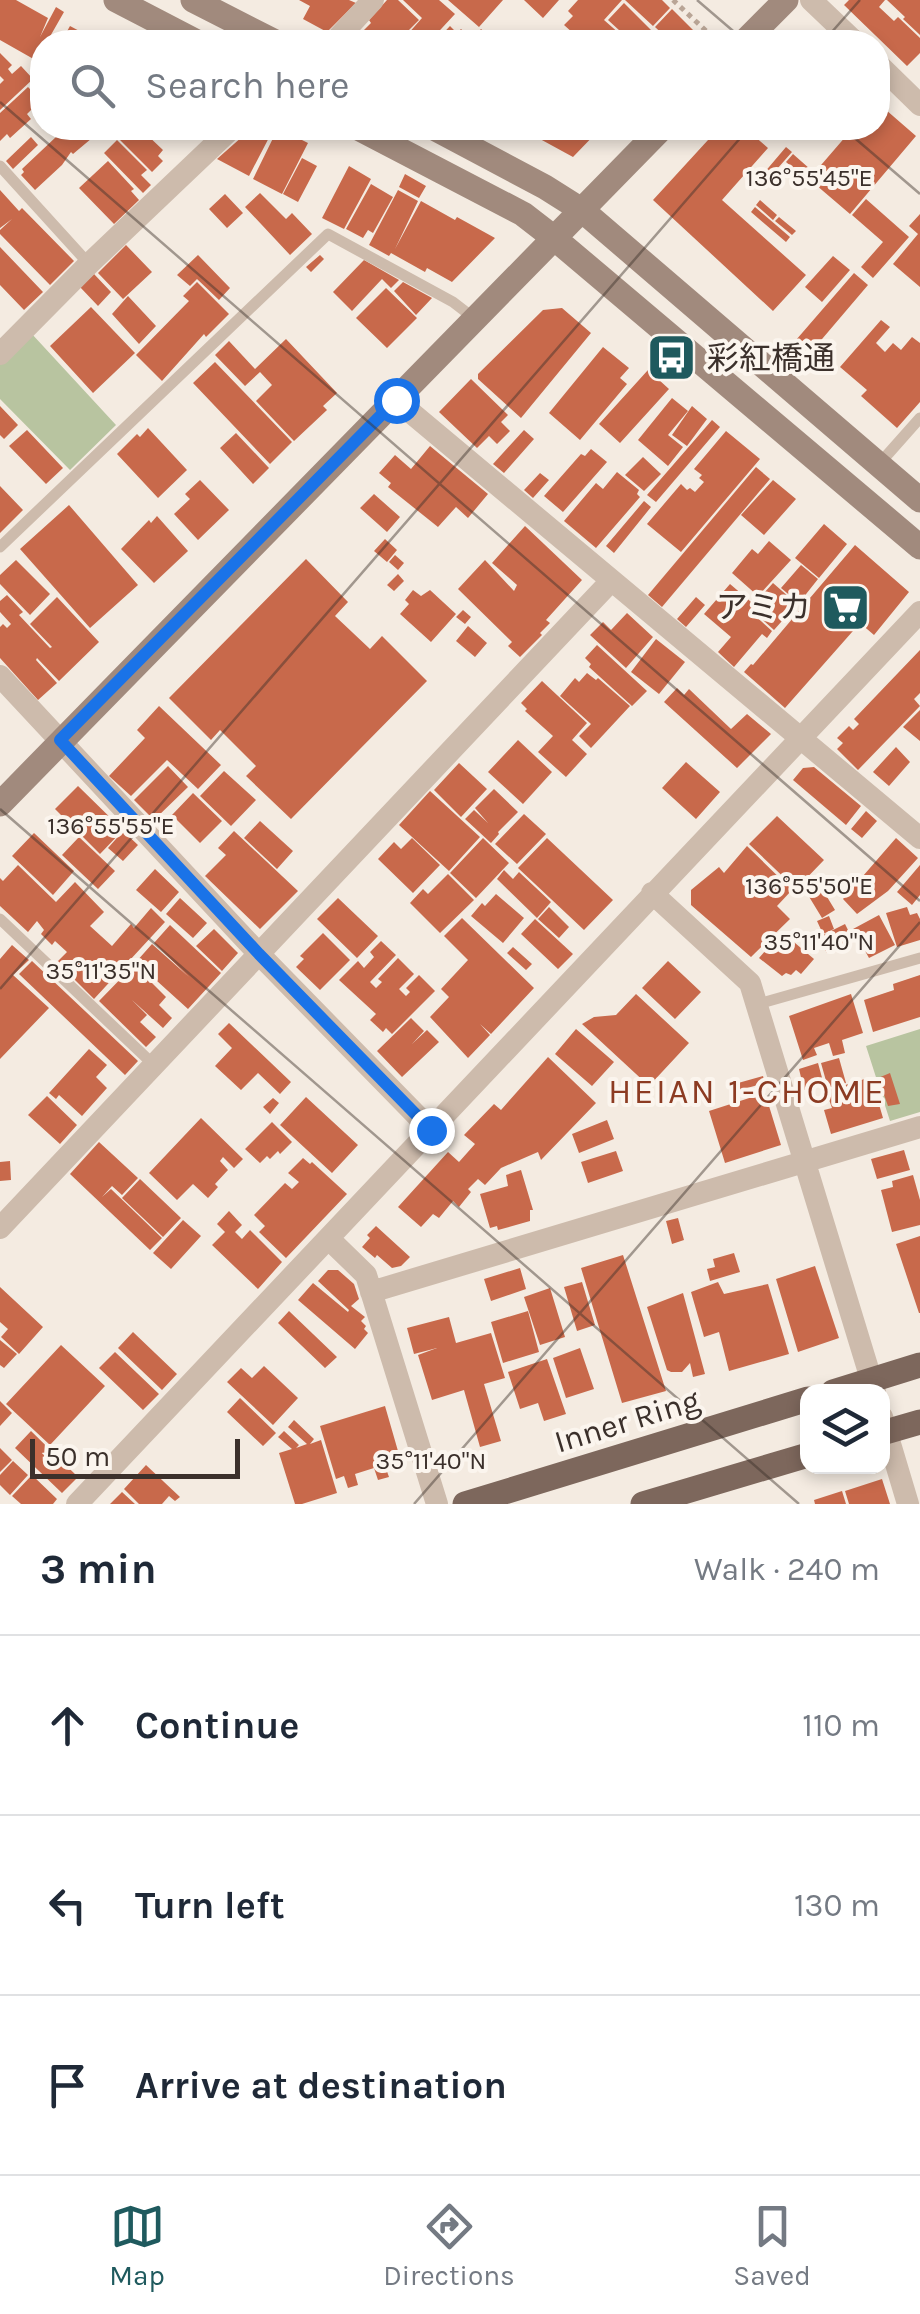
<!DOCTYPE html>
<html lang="en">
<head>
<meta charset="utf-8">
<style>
	:root { --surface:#fff; --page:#f6f6f7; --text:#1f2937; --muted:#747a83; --line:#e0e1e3; --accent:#1f5a5e }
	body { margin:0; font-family:Karla,"Noto Sans JP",sans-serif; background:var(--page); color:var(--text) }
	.controls { position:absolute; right:30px; bottom:30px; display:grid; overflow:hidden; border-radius:20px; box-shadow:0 5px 15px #0003 }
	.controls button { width:90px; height:90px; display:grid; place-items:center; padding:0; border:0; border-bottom:2px solid var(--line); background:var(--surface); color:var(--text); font:50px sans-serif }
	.scale { position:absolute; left:30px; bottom:25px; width:210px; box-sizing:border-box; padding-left:10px; border:5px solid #3b302b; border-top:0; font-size:28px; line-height:35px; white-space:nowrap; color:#3b302b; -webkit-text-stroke:8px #fbf5ee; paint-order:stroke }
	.stop { position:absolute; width:30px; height:30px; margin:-22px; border:8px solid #1a73e8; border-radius:50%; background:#fff }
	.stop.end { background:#1a73e8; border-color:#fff; box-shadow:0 2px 10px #0008 }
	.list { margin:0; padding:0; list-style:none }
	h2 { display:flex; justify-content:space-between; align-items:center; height:130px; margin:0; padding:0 40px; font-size:42px }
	h2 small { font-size:32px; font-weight:400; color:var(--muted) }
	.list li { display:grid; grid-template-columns:65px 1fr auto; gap:30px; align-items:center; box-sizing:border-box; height:180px; padding:0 40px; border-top:2px solid var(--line) }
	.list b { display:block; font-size:38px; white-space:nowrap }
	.list em { font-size:32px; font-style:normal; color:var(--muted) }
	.icon { flex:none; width:55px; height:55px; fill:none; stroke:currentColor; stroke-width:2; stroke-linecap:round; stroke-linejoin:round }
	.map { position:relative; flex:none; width:920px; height:1504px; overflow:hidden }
	.search { position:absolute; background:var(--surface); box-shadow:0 5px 15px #0003; left:30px; right:30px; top:30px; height:110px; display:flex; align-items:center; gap:25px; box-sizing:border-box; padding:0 35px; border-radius:40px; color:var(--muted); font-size:38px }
	.sheet { height:670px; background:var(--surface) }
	nav { display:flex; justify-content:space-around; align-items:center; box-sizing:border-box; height:140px; border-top:2px solid var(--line); background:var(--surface); font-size:28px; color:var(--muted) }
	nav a { display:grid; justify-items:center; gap:5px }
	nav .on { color:var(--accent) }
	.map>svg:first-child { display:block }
	.green { fill:#b8c4a0 }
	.building { fill:#c8694b }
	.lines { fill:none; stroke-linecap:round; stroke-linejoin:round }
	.path { stroke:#b9a596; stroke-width:5; stroke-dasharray:5 5; stroke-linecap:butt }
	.lane { stroke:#cdbbac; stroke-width:11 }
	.street { stroke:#cdbbac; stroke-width:22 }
	.secondary { stroke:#a18a7d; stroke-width:25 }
	.primary { stroke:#7d675c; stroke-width:25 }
	.route { stroke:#1a73e8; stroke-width:12 }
	.ticks { fill:none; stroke:#3b302b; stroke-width:2.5; stroke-opacity:0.45 }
	.labels { text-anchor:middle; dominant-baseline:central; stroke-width:8; stroke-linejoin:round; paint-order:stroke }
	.poi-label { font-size:32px; fill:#3b302b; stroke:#fbf5ee; text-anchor:start }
	.street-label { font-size:32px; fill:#3b302b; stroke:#fbf5ee }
	.neighbourhood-label { font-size:35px; letter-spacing:2.5px; fill:#8c3b22; stroke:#fbf5ee }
	.ticks-label { font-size:25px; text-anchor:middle; fill:#3b302b; stroke:#fbf5ee; stroke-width:8; stroke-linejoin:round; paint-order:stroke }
</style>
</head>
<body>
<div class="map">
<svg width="920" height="1504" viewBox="0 0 920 1504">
	<rect width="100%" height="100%" fill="#f4ebe1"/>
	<!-- green -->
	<path class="green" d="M31,333L116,425L70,470L0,399V361Z
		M920,1029V1112L890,1121L866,1046Z"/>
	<!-- building -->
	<path class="building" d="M0,0H16L48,18L40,37L56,7L64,12L48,40L42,42V50L37,61L0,40Z
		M299,0H349L356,3L327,32L303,19L310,6Z
		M387,0H398L419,20L397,42H358L354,40L371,23L369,20Z
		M403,0H439L455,14L429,42H416L407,35L422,18Z
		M448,0H503L479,27Z
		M524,0H559L543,18Z
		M578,0H622L604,20L629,42H583L564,25L573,16L568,11Z
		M625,0H662L670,8L653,26Z
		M849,0H885L879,7L894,21L898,17L920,38V53L907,66L844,5Z
		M887,0H920V35L903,19L905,17Z
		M624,3L651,30L667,42H632L608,20Z
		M672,9L694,31L682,42H671L655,27Z
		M70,26L100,42H61Z
		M450,26L457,33L461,29L472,39L481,29L488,35L482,42H435Z
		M0,53L12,65L8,69L12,74L21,66L33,79L0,110V84L4,80L0,76Z
		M42,79V108L38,112L34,107L27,114L31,119L10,138L7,134L0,141V113L28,87L31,90Z
		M878,103L916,136L850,214L809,179L853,128H878Z
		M49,128H104L73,154L71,152L62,165L35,190L21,175L24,172L22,169L57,136Z
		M119,128H135L144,132L163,150L158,156L163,161L152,172L113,133Z
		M158,128H182L176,137Z
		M252,128H274L249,176L217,159Z
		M278,128L308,143L282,194L253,179Z
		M534,128H601L573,157L529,133Z
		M719,128H745L768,148L722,200L806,275L773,311L653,200Z
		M31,137L38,145L13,169L6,161Z
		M117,140L147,170L141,175L151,185L143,193L104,153Z
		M786,147L792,152L763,185L758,180Z
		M793,154L810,169L804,177L786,162Z
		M302,158L317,166L298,202L283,194Z
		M108,161L134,189L131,191L139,200L114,224L79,188Z
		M349,166L371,179L344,229L322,218Z
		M405,174L426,186L419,198L399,187Z
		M371,184L393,197L373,233L368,230L363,238L346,229Z
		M0,190L19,211L22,208L74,261L50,285L0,234V230L12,219L0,228Z
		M398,190L418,201L395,249L421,201L455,220L457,217L495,238L452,282L427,268L425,272L391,253L389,256L369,245Z
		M260,193L286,219L292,213L312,234L290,255L245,207Z
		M225,194L243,213L227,228L209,209Z
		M866,199L909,237L873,278L861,267L883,242L852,215Z
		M760,200L777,215L773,220L756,205Z
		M755,207L790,237L786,242L751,212Z
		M920,214V287L893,264L918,234L909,226Z
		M779,217L796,231L792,235L775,221Z
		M126,245L152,272L123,299L98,273Z
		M0,247L43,292L24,310L0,285Z
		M198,255L230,288L219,300L197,279L190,286L177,275Z
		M320,255L324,259L311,272L306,267Z
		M833,256L850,270L822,302L805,287Z
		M364,260L399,280L391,288L382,279L352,311L333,292Z
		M854,273L868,285L811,352L796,340Z
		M94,274L111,292L98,306L80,287Z
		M197,282L229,314L206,337L204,334L162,381L136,355L189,301L183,296Z
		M403,282L432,298L416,315L394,291Z
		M386,288L417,318L387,348L356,318Z
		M128,296L156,326L139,344L112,314Z
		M91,307L135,353L93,393L50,346Z
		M562,308L591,333L521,418L478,379V374L543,310Z
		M881,320L890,327L876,343L885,352L893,343L901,350L912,337L920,343V402L897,428L861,396L867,390L840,367Z
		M286,339L337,393L323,406L327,410L294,441L256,401L272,385L260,372L245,386L215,355L229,341L255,369Z
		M603,347L629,368L620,378L627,384L580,440L549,413Z
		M215,362L292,442L270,464L193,383Z
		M648,370L669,389L620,443L599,424Z
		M471,379L508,415L501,422L510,431L497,444L489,436L477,448L439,412Z
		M672,398L688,411L668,435L683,447L668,466L638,440Z
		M0,406L18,425L4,439L0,435Z
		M692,406L707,419L687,446L672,435Z
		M712,420L720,427L656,502L647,495Z
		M148,428L187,470L158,498L117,454L137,434L140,437Z
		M27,430L63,468L46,484L9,446Z
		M524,430L534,439L504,473L493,464Z
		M726,431L760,459L681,552L647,524L681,484L687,490L690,488L695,492L704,482L699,478L702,475L694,469Z
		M236,433L269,468L253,484L220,448Z
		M430,446L488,494L468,518L456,507L438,527L388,487L391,483L379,473L395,455L411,469Z
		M591,449L607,462L563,512L544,496L581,454L585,456Z
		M643,457L661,474L644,491L625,475Z
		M756,467L770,479L662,607L648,595Z
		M617,472L639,490L637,494L640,497L596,548L564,521L596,483L603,489Z
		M540,473L549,480L533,498L524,490Z
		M200,480L229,510L198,540L174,514L190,499L185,494Z
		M773,480L796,499L764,535L741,515Z
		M0,486L23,510L0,533Z
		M374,494L400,517L387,532L360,508Z
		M644,501L651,507L614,553L606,546Z
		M69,505L138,585L90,628L20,549Z
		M157,516L188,551L154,583L121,549L149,520L151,523Z
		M824,524L847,544L819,578L795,558Z
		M525,526L582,580L546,620L550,623L540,633L542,635L520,657L508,646L512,642L458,589L485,560L514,591L517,585L492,563Z
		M385,539L397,550L387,562L374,551Z
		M769,541L791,560L758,596L732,573L752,549L758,554Z
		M855,545L909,592L874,635L860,623L785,708L744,672L751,664L753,665Z
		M395,555L404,563L398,570L389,562Z
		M306,559L348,602L335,616L370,649L382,636L427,681L291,819L246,776L256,766L220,730L211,740L169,698Z
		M16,560L50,594L30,615L0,584V575Z
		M801,565L818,579L799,603L781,588Z
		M398,574L404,581L394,591L387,585Z
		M773,583L797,604L774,630L755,613L761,606L756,602Z
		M730,584L757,607L752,613L772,631L767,638L762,634L734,667L718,652L731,637L704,614Z
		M413,590L421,596L430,590L456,614L431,642L400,614L409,604L405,600Z
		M7,595L23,612L19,615L50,648L52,647L30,624L57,597L99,642L59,681L37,658L36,660L57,683L38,700L0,658V627L3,624L7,628L11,624L0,612V601Z
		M696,597L705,605L686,627L677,619Z
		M463,610L471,617L465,624L456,617Z
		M627,613L653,637L626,668L590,635L603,622L611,630Z
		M468,626L487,643L475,657L456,641Z
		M656,639L685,662L659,694L631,672Z
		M597,645L647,691L632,706L589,667L591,664L585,658Z
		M920,650V693L914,699L920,706L858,770L837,749L843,743L837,738L849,726L853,730L859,724L854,719Z
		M587,673L596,680L598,678L630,706L591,748L579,736L591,724L560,696L575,678L579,682Z
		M542,681L587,723L572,740L587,754L566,777L538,752L553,736L525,711L527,709L521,703Z
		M677,688L684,695L689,689L731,729L747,714L771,734L737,768L664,702Z
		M159,706L221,765L198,789L167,760L131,796L109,776L145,738L137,730Z
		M920,710V741L903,727Z
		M518,740L552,772L523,804L488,772Z
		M896,747L910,762L889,786L873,772Z
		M686,762L720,792L696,819L662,788Z
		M459,763L487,789L461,817L434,790Z
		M168,766L188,787L154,820L134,800Z
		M814,767L861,806L846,825L793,780L803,768Z
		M224,771L256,800L231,826L200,796Z
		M78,786L123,830L100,854L55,809Z
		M494,789L518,812L498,832L499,834L491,843L465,819L474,810L488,823L475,808Z
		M430,791L480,837L449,871L399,825Z
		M193,793L222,821L200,843L172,815Z
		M866,811L877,821L862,838L851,829Z
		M524,814L546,834L517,864L495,844Z
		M777,816L824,860L796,889L749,844Z
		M260,821L293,851L277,869L244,838Z
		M123,831L138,845L123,861L108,848Z
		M234,831L298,891L260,929L205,876L226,855L218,848Z
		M34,833L74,871L53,895L12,856Z
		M79,837L115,871L98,889L62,855Z
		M412,838L440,865L413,893L378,859L394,842L401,849Z
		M483,838L509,863L476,898L450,873Z
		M547,838L613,900L584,930L518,868Z
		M896,838L918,858L888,891L857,914L843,899Z
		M747,846L792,890L777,906L790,919L751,957L691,905V890L719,867L724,873Z
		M18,865L56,902L75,882L104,912L90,926L112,946L131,924L134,928L151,908L165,922L94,999L57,962L67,952L55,941L52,945L41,934L44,930L37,921L28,932L0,906V878L3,881Z
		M920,865V895L912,905L897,892Z
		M155,869L179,892L161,912L136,890Z
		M504,870L513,879L519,872L551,902L537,918L497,879Z
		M448,874L474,900L440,933L410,903L423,889L428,894Z
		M821,887L835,910L822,918L808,895Z
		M496,894L524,918L503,943L471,916L482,903L485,906Z
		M180,898L207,923L193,938L166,914Z
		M338,898L378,936L357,958L317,919Z
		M549,907L569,927L559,938L538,919Z
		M907,907L910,915L917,913L920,919V940L897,947L886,913Z
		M879,915L895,945L869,958L853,929Z
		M829,916L834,929L823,934L817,921Z
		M462,918L534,988L491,1034L480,1024L490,1035L468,1058L430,1017L449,997L441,989L468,960L444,936Z
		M535,919L573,954L558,969L521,934Z
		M845,924L853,940L827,953L819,937Z
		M170,925L221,973L188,1009L136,962L152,944L189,977L154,943Z
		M214,929L238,953L222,971L196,946Z
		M782,932L814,959L801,974L796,970L791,975L786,973L782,976L759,958Z
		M323,933L350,960L320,990L296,967L304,959L300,956Z
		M381,941L396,955L370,982L376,988L382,982L378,979L398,958L414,974L399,989L406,996L410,992L406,988L419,975L435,991L392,1034L386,1028L383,1032L370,1020L376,1014L339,980L358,961L364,968L374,957L370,952Z
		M12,945L29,960L13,975L49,1008L0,1059V959Z
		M513,947L532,964L526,970L507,953Z
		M32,961L138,1061L125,1075L19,974Z
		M668,961L701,992L675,1019L642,988Z
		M134,965L166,997L159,1005L172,1018L163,1028L132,1000L147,1015L140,1022L156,1037L146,1047L99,1001Z
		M920,975V1017L873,1032L864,1000L894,990L893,984Z
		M636,994L689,1043L649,1086L582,1024L594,1017L616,1015Z
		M851,994L863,1033L842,1040L845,1053L833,1056L829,1043L814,1048L817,1055L803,1060L789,1016Z
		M411,1018L424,1031L412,1044L427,1030L439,1042L402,1077L377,1051Z
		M229,1023L291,1082L280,1094L258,1073L241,1090L215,1066L232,1048L218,1034Z
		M576,1029L614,1062L592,1086L555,1054Z
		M89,1049L107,1065L96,1077L107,1088L82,1116L59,1095L56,1099L49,1093Z
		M548,1057L596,1103L541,1160L538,1152L501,1168L485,1185L478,1179L468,1189L471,1192L459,1207L453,1201L439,1218L433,1214L421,1227L398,1207L448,1152L459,1162L475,1144L464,1135L494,1104L501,1110Z
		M839,1058L846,1083L828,1088L821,1063Z
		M818,1063L824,1085L804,1090L799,1069Z
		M890,1073L900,1104L888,1106L878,1078Z
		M763,1076L765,1083L733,1092L731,1085Z
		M871,1077L883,1118L831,1134L824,1110L832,1108L826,1091Z
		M765,1093L781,1145L725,1163L709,1111Z
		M47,1096L77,1125L60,1144L28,1115Z
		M306,1097L358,1145L332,1173L280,1125Z
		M273,1098L279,1103L270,1114L263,1107Z
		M201,1118L243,1159L234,1168L223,1157L220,1161L228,1170L215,1184L218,1187L208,1198L193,1184L177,1200L149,1173Z
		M607,1120L614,1139L579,1153L572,1134Z
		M272,1122L292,1142L280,1154L278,1151L270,1159L267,1156L260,1163L245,1149Z
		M99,1142L138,1178L122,1195L112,1186L102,1197L111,1189L162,1238L150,1250L70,1174Z
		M904,1150L910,1170L877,1179L871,1159Z
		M616,1151L623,1171L588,1183L581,1162Z
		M303,1158L310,1164L312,1162L347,1194L286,1258L259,1232L265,1226L254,1215L285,1183L292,1189L299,1182L288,1173Z
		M10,1161L11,1180L0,1181V1162Z
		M521,1170L533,1210H530V1221L498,1230L497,1226L490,1228L480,1194L508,1186L506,1175Z
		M913,1175L920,1200V1225L892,1232L881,1190L893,1187L892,1181Z
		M140,1179L181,1218L163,1237L122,1198Z
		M229,1211L242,1225L235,1232L242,1239L250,1230L282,1262L258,1289L212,1245L225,1232L217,1224Z
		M678,1218L684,1240L672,1244L666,1221Z
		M183,1220L201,1236L171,1269L153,1253Z
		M376,1226L410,1257L401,1266L392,1268L377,1255L375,1258L362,1247L370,1238L367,1235Z
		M920,1236V1313H919L896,1244Z
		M734,1253L740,1272L710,1281L707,1269L715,1267L713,1259Z
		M623,1255L666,1391L622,1403L581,1268Z
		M815,1266L839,1338L798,1352L776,1279Z
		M520,1268L526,1289L491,1301L484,1279Z
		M328,1270H338L354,1284L359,1299L351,1306L365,1317L361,1321L366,1326L364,1329L368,1333L355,1349L298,1300L313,1283L348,1312L349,1310L318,1281Z
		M582,1282L595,1325L577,1331L564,1287Z
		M718,1282L724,1294L768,1284L789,1354L729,1371L719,1332L704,1337L691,1292Z
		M0,1287L43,1327L19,1354L1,1337L8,1329L0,1322Z
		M550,1288L565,1337L540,1345L524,1297Z
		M683,1293L705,1374L693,1377L690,1363L682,1372H671L667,1370L647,1307Z
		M289,1311L337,1357L325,1368L278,1323Z
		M528,1311L539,1352L503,1363L491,1322Z
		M449,1317L456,1343L491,1333L505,1378L484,1384L501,1441L480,1447L464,1390L432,1400L418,1355L437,1348L414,1354L407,1328Z
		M133,1332L177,1374L162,1390L118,1348Z
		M0,1340L17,1354L4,1368L0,1365Z
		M61,1345L105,1386L50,1445L6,1404Z
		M580,1348L594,1389L566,1398L553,1358Z
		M115,1352L159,1394L143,1410L99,1368Z
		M547,1359L566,1414L544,1421L538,1403L520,1409L508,1372Z
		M264,1366L298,1398L273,1425L227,1382L241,1368L252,1378Z
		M240,1398L276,1433L263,1446L227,1412Z
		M0,1401L12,1413L0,1426Z
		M385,1406L400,1458L384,1463L389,1477L378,1480L374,1468L355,1474L358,1485L348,1488L344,1476L336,1479L320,1426Z
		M294,1420L314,1439L310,1444L321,1440L337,1493L302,1504H295L279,1453L292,1449L278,1437L284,1431L299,1445L296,1448L307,1444L288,1427Z
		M31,1431L78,1477L62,1493L15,1448Z
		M0,1448L12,1460L0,1472Z
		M13,1461L28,1475L10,1495L0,1485V1475Z
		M146,1465L180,1497L175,1501L169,1496L162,1504H139L124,1489Z
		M32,1475L57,1499L53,1504H21L12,1496Z
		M882,1479L890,1504H849L845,1491Z
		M842,1491L846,1504H815L814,1500Z
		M122,1492L135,1504H110Z"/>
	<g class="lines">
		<!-- path -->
		<path class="path" d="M673,0L718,42"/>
		<!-- lane -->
		<path class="lane" d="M0,166L89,264
			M880,463L920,418
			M0,547L328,234L453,302L475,319
			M0,919L154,1065
			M758,1004L920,958"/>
		<!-- street -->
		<path class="street" d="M811,0L855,42
			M334,42L373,0
			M878,64L920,105
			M0,354L89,264L232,128
			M396,400L920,838
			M0,676L259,954L431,1130
			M652,893L750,983L875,1392
			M0,1228L611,581
			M329,1239L366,1275L437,1504
			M371,1292L920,1127
			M882,1417L908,1504
			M77,1504L920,612"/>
		<!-- secondary -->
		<path class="secondary" d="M116,0L197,42
			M193,0L275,42
			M744,42L786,0
			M358,128L523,214L554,238L920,547
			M434,128L545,187L583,211L920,500
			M0,804L662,128"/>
		<!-- primary -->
		<path class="primary" d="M833,1392L920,1365
			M882,1433L920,1422
			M465,1504L808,1399
			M643,1504L808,1455"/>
	</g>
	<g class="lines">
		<!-- route -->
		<path class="route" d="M396,400L60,740L259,954L431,1130"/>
	</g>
	<!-- ticks -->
	<path class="ticks" d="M697,0L746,42M823,42L860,0M0,102L920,901M843,128L920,194M0,809L799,1504M0,989L749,128M414,1504L920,922"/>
	<!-- icons -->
	<defs>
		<symbol id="bus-square" viewBox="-11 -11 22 22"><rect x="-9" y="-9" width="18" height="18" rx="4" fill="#1f5a5e" stroke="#fbf5ee"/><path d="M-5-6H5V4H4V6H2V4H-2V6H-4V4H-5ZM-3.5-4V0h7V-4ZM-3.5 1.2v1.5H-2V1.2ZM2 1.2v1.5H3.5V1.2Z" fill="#fff"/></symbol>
		<symbol id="supermarket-square" viewBox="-11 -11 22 22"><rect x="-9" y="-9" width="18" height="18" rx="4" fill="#1f5a5e" stroke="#fbf5ee"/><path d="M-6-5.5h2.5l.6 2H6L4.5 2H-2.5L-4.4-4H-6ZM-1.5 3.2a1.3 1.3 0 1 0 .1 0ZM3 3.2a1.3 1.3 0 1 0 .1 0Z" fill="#fff"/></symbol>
	</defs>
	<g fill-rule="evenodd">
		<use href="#bus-square" x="644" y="330" width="55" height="55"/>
		<use href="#supermarket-square" x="818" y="580" width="55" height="55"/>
	</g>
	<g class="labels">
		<!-- poi labels -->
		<g class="poi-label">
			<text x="707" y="358">彩紅橋通</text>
			<text x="811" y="607" text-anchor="end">アミカ</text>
		</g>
		<!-- street labels -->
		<g class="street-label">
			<text transform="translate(627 1421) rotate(-17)">Inner Ring</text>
		</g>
		<!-- neighbourhood labels -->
		<g class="neighbourhood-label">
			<text x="747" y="1091">HEIAN 1-CHOME</text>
		</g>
	</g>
	<g class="ticks-label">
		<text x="809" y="186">136°55'45"E</text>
		<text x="111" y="834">136°55'55"E</text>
		<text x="809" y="894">136°55'50"E</text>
		<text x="819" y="950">35°11'40"N</text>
		<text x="101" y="979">35°11'35"N</text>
		<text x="431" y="1469">35°11'40"N</text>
	</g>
</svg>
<div class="controls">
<button><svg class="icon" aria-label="layers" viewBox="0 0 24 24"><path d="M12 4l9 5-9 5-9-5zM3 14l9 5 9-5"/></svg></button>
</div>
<div class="scale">50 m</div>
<div class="stop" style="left:396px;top:400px"></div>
<div class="stop end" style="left:431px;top:1130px"></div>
<div class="search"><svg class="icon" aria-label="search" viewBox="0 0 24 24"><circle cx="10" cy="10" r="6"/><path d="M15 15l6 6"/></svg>Search here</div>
</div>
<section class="sheet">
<h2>3 min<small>Walk · 240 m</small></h2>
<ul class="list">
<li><svg class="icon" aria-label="ahead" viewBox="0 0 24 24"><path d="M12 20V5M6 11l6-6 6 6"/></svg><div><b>Continue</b></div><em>110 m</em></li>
<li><svg class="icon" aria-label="left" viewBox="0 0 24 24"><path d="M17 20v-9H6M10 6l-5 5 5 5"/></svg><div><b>Turn left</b></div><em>130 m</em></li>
<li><svg class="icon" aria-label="arrive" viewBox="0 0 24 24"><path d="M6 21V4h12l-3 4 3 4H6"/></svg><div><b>Arrive at destination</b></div></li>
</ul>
</section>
<nav>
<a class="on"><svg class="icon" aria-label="map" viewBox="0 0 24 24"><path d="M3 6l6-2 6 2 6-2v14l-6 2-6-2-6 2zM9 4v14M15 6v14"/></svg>Map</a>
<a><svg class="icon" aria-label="directions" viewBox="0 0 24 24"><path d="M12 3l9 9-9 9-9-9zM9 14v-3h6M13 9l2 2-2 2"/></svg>Directions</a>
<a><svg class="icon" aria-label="saved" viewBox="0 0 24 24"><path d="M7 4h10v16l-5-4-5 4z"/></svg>Saved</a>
</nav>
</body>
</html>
